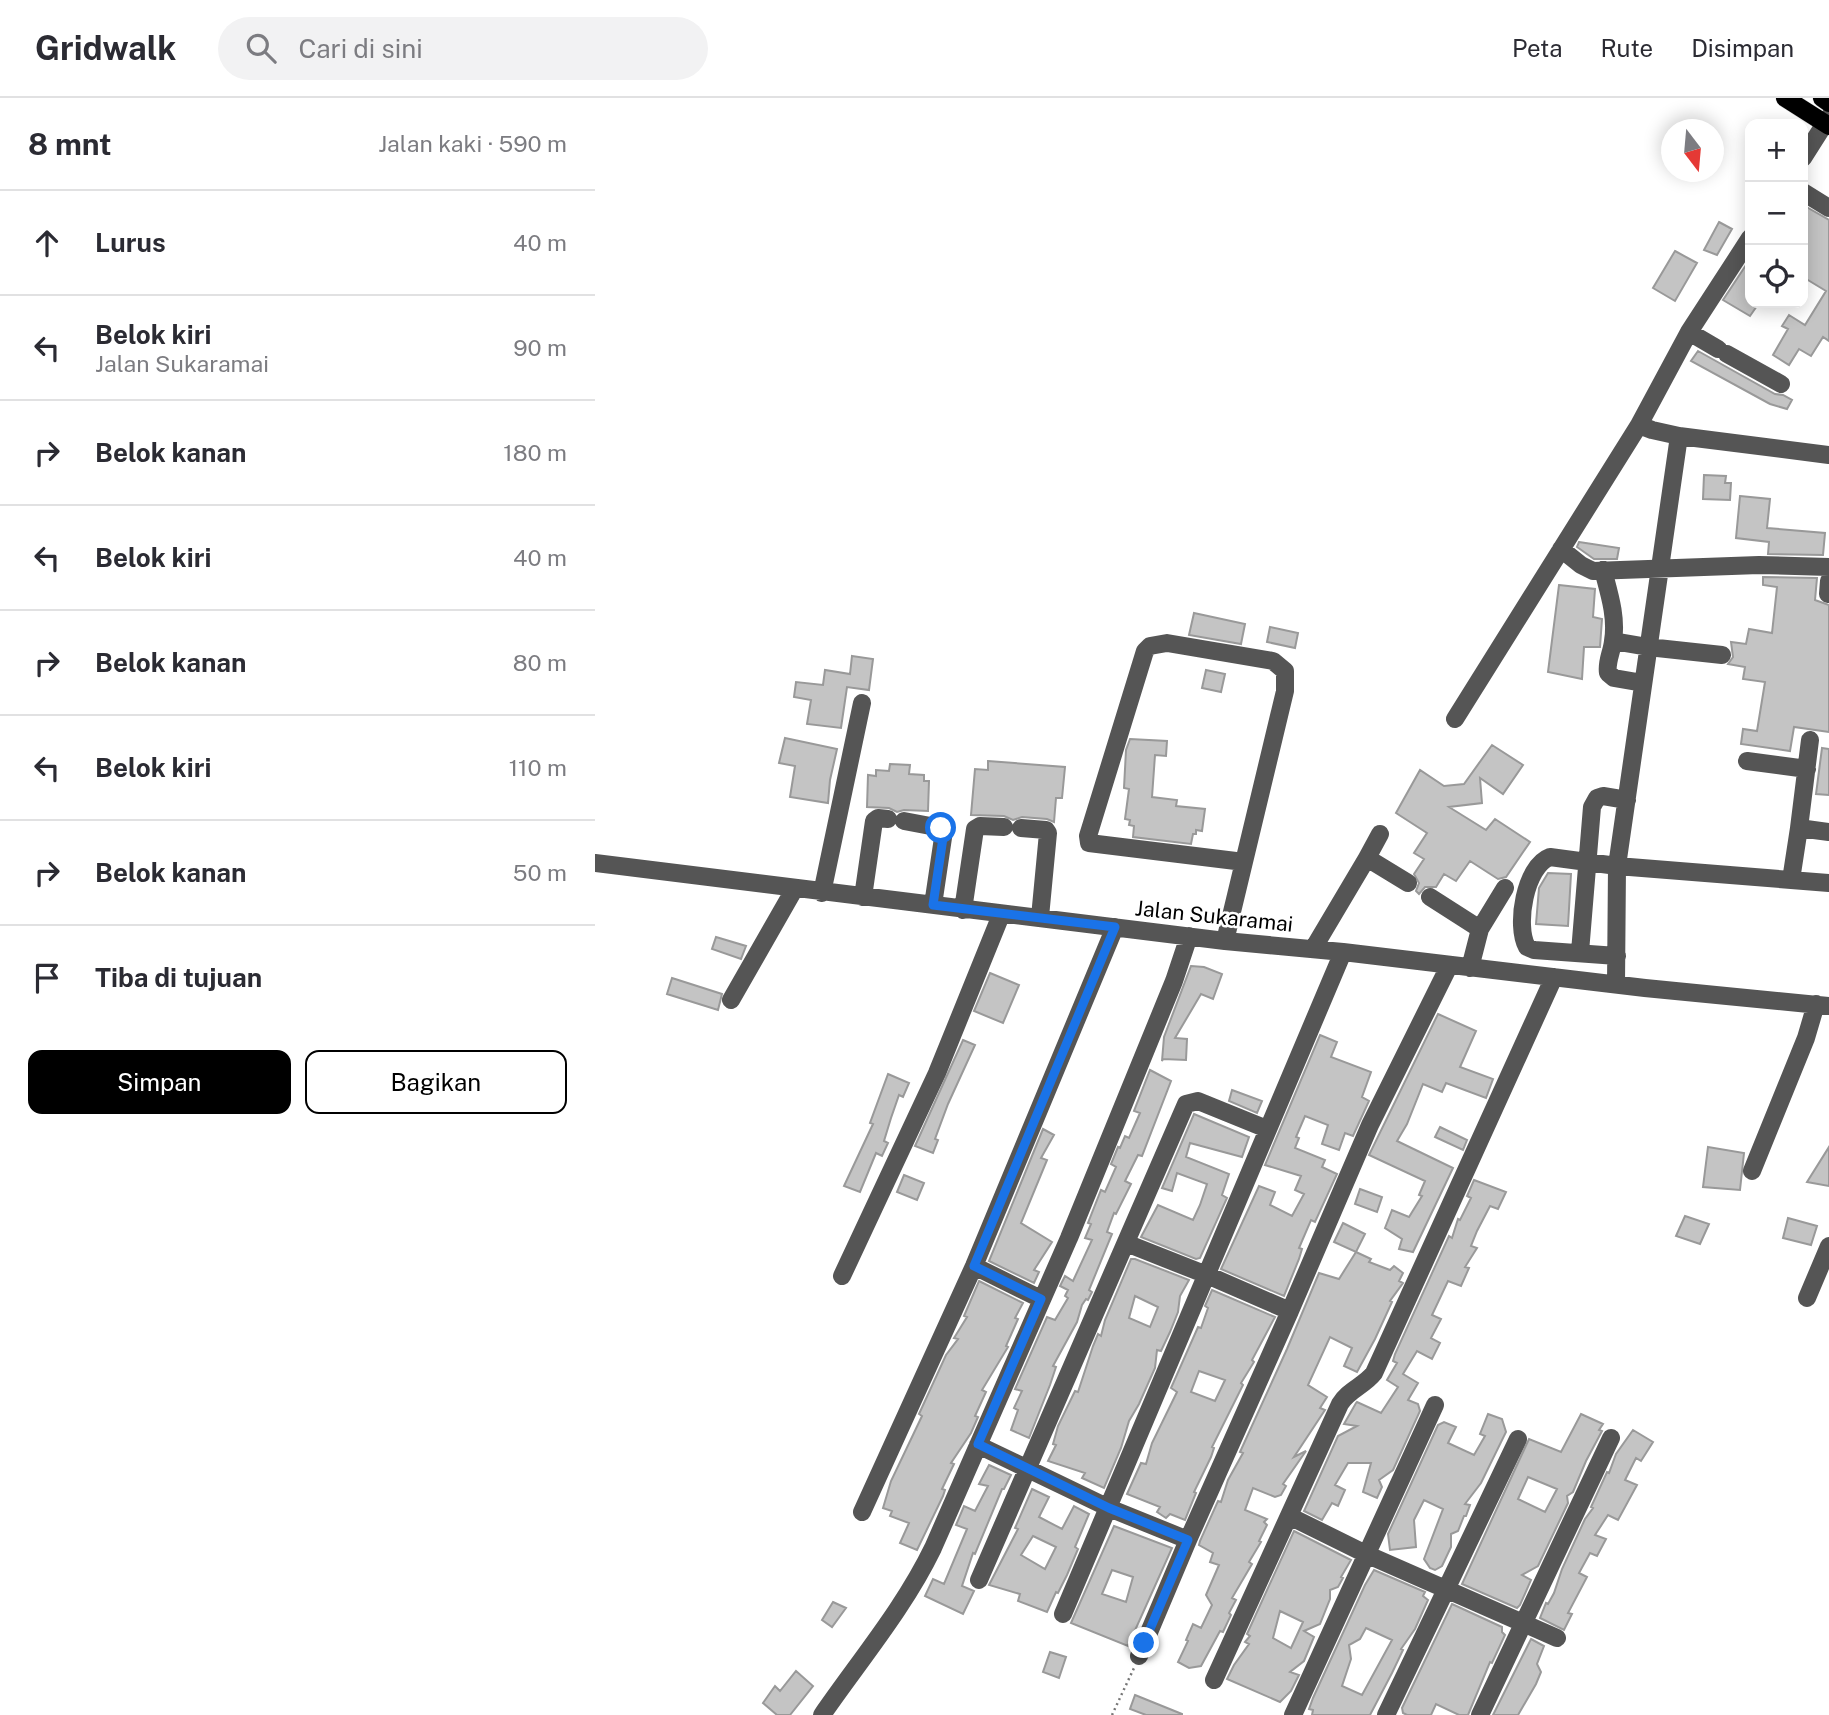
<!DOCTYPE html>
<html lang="id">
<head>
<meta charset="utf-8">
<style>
	:root { --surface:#fff; --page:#f2f2f3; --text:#2b2b33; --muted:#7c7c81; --line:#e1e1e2; --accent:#000 }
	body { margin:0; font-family:"Public Sans",sans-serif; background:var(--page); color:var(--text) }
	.controls { position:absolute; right:21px; top:21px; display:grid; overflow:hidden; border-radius:14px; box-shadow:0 4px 18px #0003 }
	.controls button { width:63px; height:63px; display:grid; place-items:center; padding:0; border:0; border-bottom:2px solid var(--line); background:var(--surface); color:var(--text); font:35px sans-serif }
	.compass { position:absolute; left:1066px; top:21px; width:63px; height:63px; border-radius:50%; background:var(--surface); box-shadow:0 4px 18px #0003; rotate:164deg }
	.stop { position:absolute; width:21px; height:21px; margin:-16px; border:5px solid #1a73e8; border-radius:50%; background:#fff }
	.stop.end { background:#1a73e8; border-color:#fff; box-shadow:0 2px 7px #0008 }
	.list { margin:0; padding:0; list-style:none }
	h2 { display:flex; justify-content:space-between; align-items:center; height:91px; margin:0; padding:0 28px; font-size:30px }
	h2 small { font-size:23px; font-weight:400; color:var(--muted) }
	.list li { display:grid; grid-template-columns:46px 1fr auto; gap:21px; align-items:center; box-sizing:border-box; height:105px; padding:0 28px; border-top:2px solid var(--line) }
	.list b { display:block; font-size:26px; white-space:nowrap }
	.list p { margin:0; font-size:23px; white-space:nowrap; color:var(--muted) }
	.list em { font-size:23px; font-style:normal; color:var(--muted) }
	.actions { display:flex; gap:14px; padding:21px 28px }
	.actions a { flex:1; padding:16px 0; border:2px solid var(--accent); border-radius:14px; text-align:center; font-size:24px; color:var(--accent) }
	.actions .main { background:var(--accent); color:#fff }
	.icon { flex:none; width:38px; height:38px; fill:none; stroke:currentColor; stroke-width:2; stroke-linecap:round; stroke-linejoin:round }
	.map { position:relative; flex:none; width:1234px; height:1617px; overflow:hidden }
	header { display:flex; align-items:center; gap:42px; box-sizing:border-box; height:98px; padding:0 35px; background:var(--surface); border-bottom:2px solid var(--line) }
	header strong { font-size:33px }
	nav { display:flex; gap:38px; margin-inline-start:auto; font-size:24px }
	.search { width:490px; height:63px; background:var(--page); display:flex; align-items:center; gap:18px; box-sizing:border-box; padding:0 24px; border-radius:38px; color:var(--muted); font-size:26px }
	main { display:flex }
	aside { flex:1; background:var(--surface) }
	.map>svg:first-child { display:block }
	.building { fill:#c4c4c4; stroke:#999; stroke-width:2; fill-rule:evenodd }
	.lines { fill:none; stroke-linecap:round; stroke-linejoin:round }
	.major-casing { stroke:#dbdbdb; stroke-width:19 }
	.path { stroke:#777; stroke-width:2.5; stroke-dasharray:2 3.5; stroke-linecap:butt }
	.minor { stroke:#555; stroke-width:18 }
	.major { stroke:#000; stroke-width:18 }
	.route { stroke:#1a73e8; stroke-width:9 }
	.labels { text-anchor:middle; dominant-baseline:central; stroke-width:5; stroke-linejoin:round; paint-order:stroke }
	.street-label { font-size:21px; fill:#000; stroke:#fff }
</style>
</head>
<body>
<header>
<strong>Gridwalk</strong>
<div class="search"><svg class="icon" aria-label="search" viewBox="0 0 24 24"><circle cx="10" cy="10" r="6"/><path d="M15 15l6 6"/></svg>Cari di sini</div>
<nav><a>Peta</a><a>Rute</a><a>Disimpan</a></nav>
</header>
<main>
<aside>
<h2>8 mnt<small>Jalan kaki · 590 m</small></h2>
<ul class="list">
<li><svg class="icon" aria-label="ahead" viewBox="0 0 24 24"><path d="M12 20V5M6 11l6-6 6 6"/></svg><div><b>Lurus</b></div><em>40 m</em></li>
<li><svg class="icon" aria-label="left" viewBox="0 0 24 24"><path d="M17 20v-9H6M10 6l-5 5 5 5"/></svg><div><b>Belok kiri</b><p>Jalan Sukaramai</p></div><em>90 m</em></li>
<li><svg class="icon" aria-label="right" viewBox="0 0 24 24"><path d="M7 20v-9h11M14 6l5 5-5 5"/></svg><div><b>Belok kanan</b></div><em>180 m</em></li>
<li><svg class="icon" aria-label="left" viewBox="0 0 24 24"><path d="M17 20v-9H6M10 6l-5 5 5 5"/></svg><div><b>Belok kiri</b></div><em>40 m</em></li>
<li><svg class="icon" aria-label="right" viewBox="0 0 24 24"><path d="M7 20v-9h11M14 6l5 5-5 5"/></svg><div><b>Belok kanan</b></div><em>80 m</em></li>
<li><svg class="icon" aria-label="left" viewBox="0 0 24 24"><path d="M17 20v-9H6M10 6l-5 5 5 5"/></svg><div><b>Belok kiri</b></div><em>110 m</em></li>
<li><svg class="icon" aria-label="right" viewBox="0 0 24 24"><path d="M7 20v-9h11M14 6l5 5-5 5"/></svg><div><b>Belok kanan</b></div><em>50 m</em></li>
<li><svg class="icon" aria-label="arrive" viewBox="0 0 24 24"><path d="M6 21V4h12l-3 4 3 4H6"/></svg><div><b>Tiba di tujuan</b></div></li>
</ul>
<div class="actions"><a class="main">Simpan</a><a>Bagikan</a></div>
</aside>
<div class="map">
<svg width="1234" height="1617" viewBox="0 0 1234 1617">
	<rect width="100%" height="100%" fill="#fff"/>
	<!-- building -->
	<path class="building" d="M1208,107L1234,122V243L1228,239L1216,258L1204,251L1194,267L1178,257L1193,231L1187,228L1194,217L1210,227L1231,193L1208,179Z
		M1124,124L1137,131L1122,157L1109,152Z
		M1080,153L1102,165L1080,203L1058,190Z
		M1155,161V205H1164L1155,218L1128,202Z
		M1103,253L1180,296L1188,297L1197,302L1192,311L1175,306L1096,263Z
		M1109,377L1131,378L1130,385H1136L1135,402L1108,401Z
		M1145,398L1175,401L1172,430L1230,435L1228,457L1173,456L1174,444L1141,440Z
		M984,444L1024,450L1022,461H999L982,449Z
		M1168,479L1222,480L1220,502L1234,507V634L1199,629L1195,653L1146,646L1148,631L1162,633L1170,584L1148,581L1150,569L1133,566L1138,559L1136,544L1151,546L1154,531L1177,535L1182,489L1168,487Z
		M964,487L1000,491L998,519L1007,521L1005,549H989L987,581L953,574Z
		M599,515L650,526L646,546L594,537Z
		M675,529L703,535L700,550L672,544Z
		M257,558L278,561L274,592L252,589L246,630L212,626L216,602L199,599L201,584L228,587L230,572L255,576Z
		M611,572L630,576L626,594L607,590Z
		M190,640L242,651L235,682L233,705L195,699L200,668L184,665Z
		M535,641L572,643L571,658L560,657L557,699L582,702L581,708L610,711L607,733L601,732V736H598L596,746L538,739L539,728L534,727L535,722L530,721L534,691L529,690L531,652Z
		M897,647L928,667L908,696L885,680L887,705L854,709L891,732L900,721L935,744L911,779L903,781L875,763L861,783L849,776L841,789H830L824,796L821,793L824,785L819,776L829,761L819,755L832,735L801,715L825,672L849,688L869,686Z
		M1227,650L1234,651V697L1221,696Z
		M393,663L470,669L467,700H461L459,724L452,721L427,719L418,722L409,718L376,717L380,671L393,672Z
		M295,666L315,667L314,676L329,677V683H334L333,713L309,712L302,714L294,710L272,709L273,677L281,678V672L294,673Z
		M953,775L976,776L973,828L941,826L944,790Z
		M121,839L151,848L146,861L117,851Z
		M596,868L609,869L627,876L618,901L606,896L580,940L592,941L591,962L568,961L567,963L569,939Z
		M395,875L424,887L408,925L379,913Z
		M77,880L127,896L123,912L72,896Z
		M843,916L881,933L865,969L898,981L891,1000L851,985L847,994L828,986L812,1026L802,1043L858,1070L818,1154L804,1151L807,1141L790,1130L797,1112L814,1119L827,1098L824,1097L830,1083L774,1057Z
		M725,937L742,944L736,959L776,974L767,999L774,1003L758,1038L750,1035L744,1052L727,1046L733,1027L710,1018L701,1039L704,1040L700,1050L730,1062L727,1069L742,1076L720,1124L716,1122L704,1150L707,1151L704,1161L689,1198L626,1171L664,1088L680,1094L675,1107L697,1118L709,1096L700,1092L706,1078L670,1067Z
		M368,942L380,947L353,1006L340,1041L343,1042L338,1055L320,1048Z
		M555,972L576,983L547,1058L543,1057L530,1083L536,1086L521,1116L519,1115L512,1134L517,1136L494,1192L497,1194L493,1202L491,1201L487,1207L482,1224L458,1268L461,1269L455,1287L434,1340L416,1332L423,1312L419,1310L427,1293L420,1291L452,1219L460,1222L473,1200L470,1198L473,1192L465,1188L470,1178L478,1183L497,1142L490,1140L496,1126L493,1125L506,1092L510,1094L521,1069L516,1066L523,1049L525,1050L530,1038L534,1040L545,1015L539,1013Z
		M293,976L314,985L308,999L304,997L296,1020L289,1043L293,1045L287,1058L281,1055L265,1094L249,1088L278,1026L275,1025Z
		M637,992L667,1003L662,1015L634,1003Z
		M599,1016L654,1039L647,1059L595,1045L591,1059L634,1076L627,1097L632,1100L605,1160L601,1161L546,1139L563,1107L598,1122L605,1107L612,1086L582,1075L577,1093L567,1090Z
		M845,1029L872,1042L868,1052L840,1039Z
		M448,1031L459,1037L446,1060L452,1062L426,1125L457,1144L439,1172L444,1174L439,1185L394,1163Z
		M1113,1049L1149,1055L1145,1092L1108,1089Z
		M1234,1049V1088L1212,1084Z
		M309,1077L329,1085L322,1102L302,1094Z
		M879,1082L911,1094L903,1111L895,1108L882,1133L876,1148L882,1150L870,1169L874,1170L866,1188L853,1183L837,1217L846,1221L836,1240L845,1245L837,1261L822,1253L808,1276L823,1285L813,1302L823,1306L825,1313L798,1372L784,1382L787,1389L782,1400L768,1394L776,1365H753L740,1387L750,1392L743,1408L737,1405L727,1422L709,1413L743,1338L762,1328L749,1326L761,1305L762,1304L786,1315L803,1289L792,1282L802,1265L798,1263L800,1256L854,1138L857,1140L863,1121L865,1122L876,1100L872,1098Z
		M765,1091L787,1099L782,1114L760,1106Z
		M1090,1118L1114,1126L1105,1146L1081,1138Z
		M1193,1120L1222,1128L1216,1147L1188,1140Z
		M748,1125L770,1136L761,1154L739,1144Z
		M761,1154L776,1161L774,1164L795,1172L799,1168L808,1175L804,1183L808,1185L795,1203L797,1204L780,1241L762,1274L749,1268L757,1250L735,1239L713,1287L732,1299L725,1310L730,1312L699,1359L711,1353L688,1386L691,1388L686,1397L680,1399L658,1390L650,1412L672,1421L669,1424L672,1427L664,1443L666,1444L654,1464L657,1466L637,1500L641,1502L634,1515L636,1517L628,1534L625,1533L606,1568L594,1570L583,1564L593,1543L591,1542L598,1526L606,1530L617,1507L611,1497L624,1467L615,1464L618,1455L604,1447L605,1443L623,1403L626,1404L633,1382L648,1355L645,1354L692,1251L724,1175L744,1181Z
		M536,1161H540L594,1182L585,1198L583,1214L575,1234L566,1253L562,1252L560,1270L544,1306L534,1323L526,1350L509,1390L487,1380L490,1375L453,1363L461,1347L458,1346L463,1328L480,1293L483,1294L498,1248L503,1236L506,1238L510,1222ZM540,1198L563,1209L555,1229L534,1220Z
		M384,1183L428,1205L420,1220L423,1221L411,1248L413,1249L387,1292L391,1294L380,1318L383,1319L376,1335L356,1365L359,1366L347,1391L350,1392L348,1398L322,1452L305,1445L314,1425L295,1418L297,1413L288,1410L296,1383L327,1318L324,1316L351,1257L363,1241L359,1240L372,1219L369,1218Z
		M617,1192L680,1219L657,1262L659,1264L646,1285L648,1287L617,1349L619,1350L616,1359L599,1394L601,1395L590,1422L575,1416L571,1420L562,1414L565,1409L532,1396L546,1365L551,1366L557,1345L582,1294L576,1290L603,1229L606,1230L613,1210L610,1208ZM604,1273L630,1282L620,1303L596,1294Z
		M893,1316L907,1321L911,1334L886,1385L870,1406L875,1407L871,1418H869L863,1433L856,1436V1449L847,1468L840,1472L835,1470L829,1461L848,1411L829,1402L819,1422L821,1449L795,1452L793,1436L843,1327L849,1324L861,1329L853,1345L879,1357L890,1338L885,1336Z
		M986,1316L1008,1326L1004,1332L1007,1333L991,1363L978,1394L972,1398L973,1405L943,1468L927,1477L936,1482L925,1507L922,1510L867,1486L934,1341L966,1354ZM933,1379L962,1391L950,1414L923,1401Z
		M1038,1332L1058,1344L1046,1363L1041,1360L1030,1382L1042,1387L1023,1422L1013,1417L1000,1437L1011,1441L1002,1458L995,1455L984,1475L992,1479L973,1515L977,1516L969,1532L945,1520L951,1505L953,1506L959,1495L967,1471L990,1421L998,1410L996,1409L1012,1374L1014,1375L1021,1356Z
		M394,1367L416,1377L409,1391H407L380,1456L378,1455L367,1488L379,1493L368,1516L330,1498L338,1481L349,1486L372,1431L361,1427L369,1408L380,1413L393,1388L384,1386Z
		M437,1391L454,1399L444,1419L467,1431L479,1408L494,1416L480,1449L483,1451L472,1477L463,1495L461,1494L452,1514L423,1503L425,1496L394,1487L423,1431L420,1430ZM438,1438L461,1449L450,1471L426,1457Z
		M519,1428L577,1450L533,1548L476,1525ZM517,1472L538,1479L531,1504L507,1496Z
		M699,1433L756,1462L746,1479L748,1480L743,1489L735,1492V1501L725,1526L709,1533L719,1539L709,1563L695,1574L704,1577L696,1593L685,1604L632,1581L639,1567L654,1546L650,1544L655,1538L652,1536ZM685,1513L708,1524L696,1550L678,1540Z
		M779,1472L830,1494L828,1498L833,1502L820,1531L806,1551L808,1552L797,1575L775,1617H717L718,1612L714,1611L718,1600L770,1487ZM771,1530L797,1542L767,1597L747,1588L756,1561L754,1547L765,1541Z
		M238,1504L251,1510L237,1529L227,1522Z
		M857,1506L907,1529V1534L910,1537L897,1565L895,1564L873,1617H864L841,1606L836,1617H812L808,1615L807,1610Z
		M936,1541L949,1548L942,1566L946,1574L941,1586L923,1617H898Z
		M455,1554L471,1559L464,1580L448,1574Z
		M201,1573L218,1588L195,1617H182L168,1605L180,1588L185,1593Z
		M540,1597L587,1616V1617H551L535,1611Z"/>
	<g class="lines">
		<defs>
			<path id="major" d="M1190,0L1234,28
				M1227,0L1234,5"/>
		</defs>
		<!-- major casing -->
		<use href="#major" class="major-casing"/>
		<!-- path -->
		<path class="path" d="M517,1617L539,1570"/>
		<!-- minor -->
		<path class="minor" d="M1208,60L1234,19
			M1208,94L1234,110
			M1155,140L1094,234L1044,327L1057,332L1084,338L1234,357
			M1094,234L1123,251
			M1132,256L1186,286
			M966,451L986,467L998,473L1164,467L1234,469
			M1008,472C1014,495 1022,519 1018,543C1017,554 1011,564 1013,575L1019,580L1048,585
			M1233,496L1234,483
			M1018,543L1053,549L1127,557
			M860,621L1044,327
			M1215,642L1204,730L1234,734
			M1152,663L1212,671
			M309,723L346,730L349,733L338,807
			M426,730L451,732L453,735L445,819
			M772,760L785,736
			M0,765L630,843L748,854L1050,890L1234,908
			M1196,782L1204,730
			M227,795L267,605
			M268,799L279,723L283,720L293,721
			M835,799L885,831
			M368,812L380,731L385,728L409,729
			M630,843L690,593V573L678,563L572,545L555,548L550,553L493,738L494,745L649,764
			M718,851L772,760L813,785
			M985,854L997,709L1002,700L1008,698L1032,702
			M1022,858L939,852L932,849C920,828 930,768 955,759L1022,768L1234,785
			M875,870L885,831L910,790
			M1021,886L1022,768L1084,338
			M136,902L200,790
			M1157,1073L1211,940L1221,906
			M531,1145L612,1177L695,1213L775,1027L854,868
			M379,1168L446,1201
			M247,1178L342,975L406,817
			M1212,1200L1234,1148
			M383,1347L514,1410L593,1442
			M267,1414L379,1168L520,829
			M694,1418L773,1457L962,1540
			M384,1482L591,1006L603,1003L672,1031
			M468,1516L748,854
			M544,1558L593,1442L695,1213
			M619,1582L745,1306C753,1292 769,1288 779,1275L959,879
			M227,1617C265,1562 309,1510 338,1450L474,1140L579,883L594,838
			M698,1617L840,1307
			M791,1617L923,1341
			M885,1617L1016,1340"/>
		<!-- major -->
		<use href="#major" class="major"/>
	</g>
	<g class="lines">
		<!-- route -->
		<path class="route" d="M346,730L349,733L338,807L520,829L379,1168L446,1201L383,1346L514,1410L593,1442L549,1545"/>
	</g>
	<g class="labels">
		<!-- street labels -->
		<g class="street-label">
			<text transform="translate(619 818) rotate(6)">Jalan Sukaramai</text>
		</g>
	</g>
</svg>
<div class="controls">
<button>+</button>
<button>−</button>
<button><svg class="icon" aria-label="locate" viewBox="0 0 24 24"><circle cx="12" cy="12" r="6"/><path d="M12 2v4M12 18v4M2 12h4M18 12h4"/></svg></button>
</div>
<svg class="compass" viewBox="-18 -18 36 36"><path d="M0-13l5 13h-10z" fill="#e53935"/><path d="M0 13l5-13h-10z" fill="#7c7c81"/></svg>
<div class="stop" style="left:346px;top:730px"></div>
<div class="stop end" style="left:549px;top:1545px"></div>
</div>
</main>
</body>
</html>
